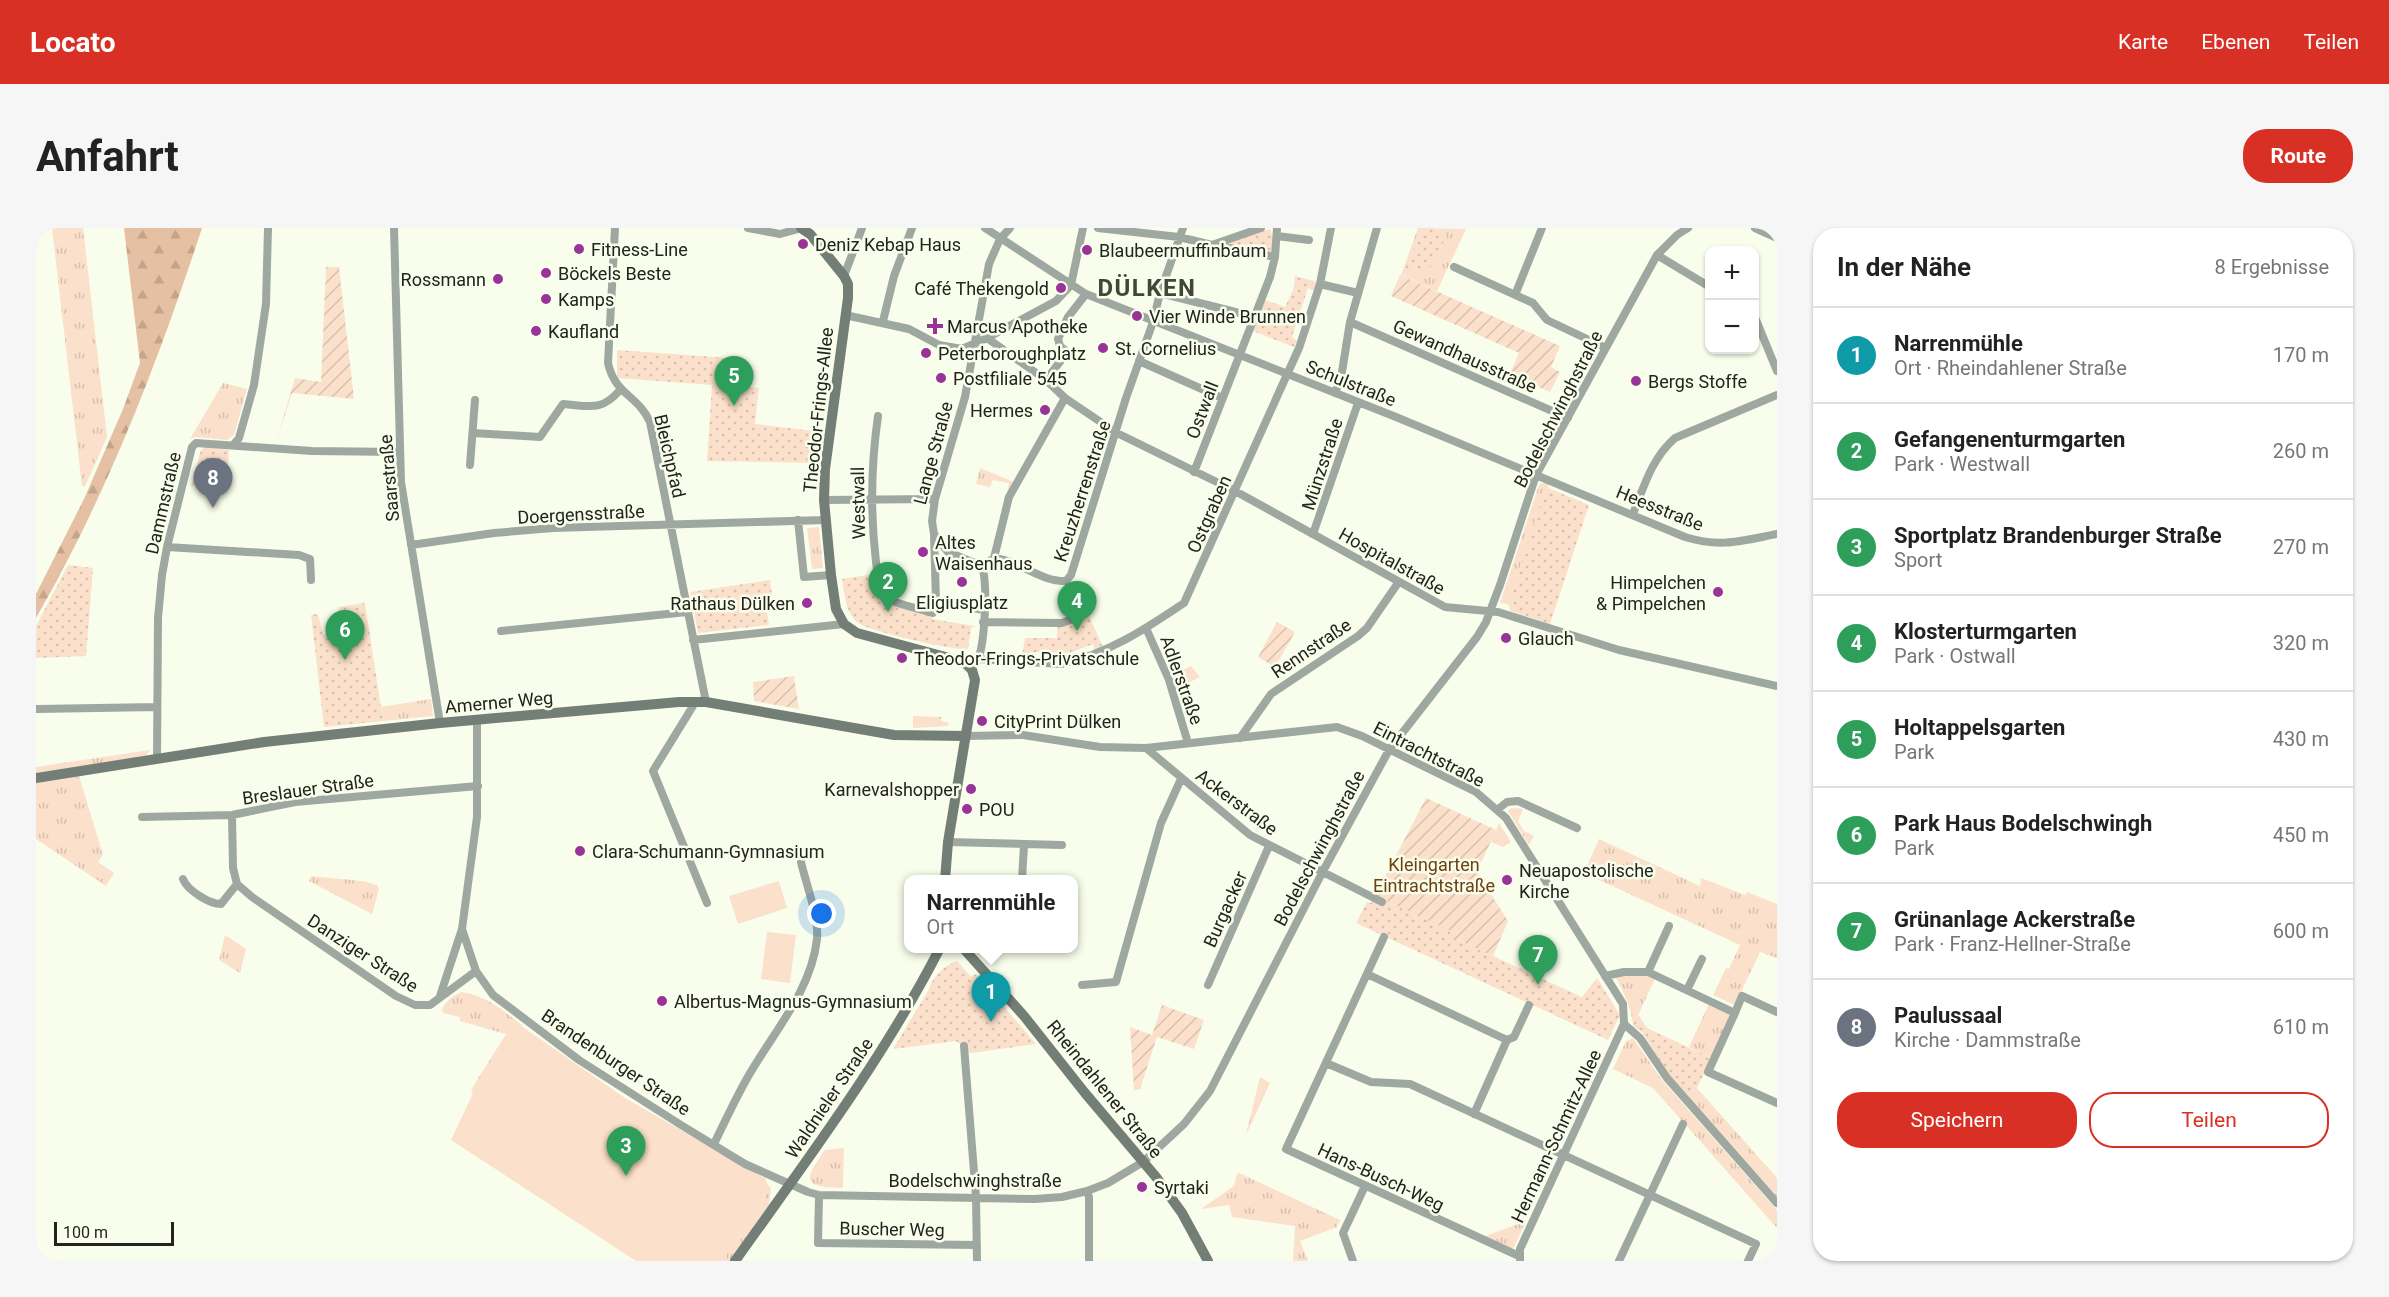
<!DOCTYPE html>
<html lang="de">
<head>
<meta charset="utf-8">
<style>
	:root { --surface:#fff; --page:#f6f6f6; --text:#222; --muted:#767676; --line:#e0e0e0; --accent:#d93025 }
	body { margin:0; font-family:Roboto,sans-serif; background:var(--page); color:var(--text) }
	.controls { position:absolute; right:18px; top:18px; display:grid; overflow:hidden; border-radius:12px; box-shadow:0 2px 4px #0004 }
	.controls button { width:54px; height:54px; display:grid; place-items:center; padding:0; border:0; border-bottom:2px solid var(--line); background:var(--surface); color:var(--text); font:30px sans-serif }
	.scale { position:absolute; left:18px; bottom:15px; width:120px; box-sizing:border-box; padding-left:6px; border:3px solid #22241d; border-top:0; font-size:16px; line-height:21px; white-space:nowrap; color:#22241d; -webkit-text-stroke:4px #f8feeb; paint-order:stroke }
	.you { position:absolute; left:786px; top:686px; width:21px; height:21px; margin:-15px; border:4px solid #fff; border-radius:50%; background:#1a73e8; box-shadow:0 0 0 9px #1a73e833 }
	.badge { display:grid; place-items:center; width:39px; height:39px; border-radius:50%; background:var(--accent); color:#fff; font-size:20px; font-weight:700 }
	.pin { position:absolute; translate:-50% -50px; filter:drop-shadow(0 2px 3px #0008) }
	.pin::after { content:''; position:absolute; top:32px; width:21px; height:18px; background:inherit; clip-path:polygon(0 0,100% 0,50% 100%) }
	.popup { position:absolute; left:868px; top:647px; width:174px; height:78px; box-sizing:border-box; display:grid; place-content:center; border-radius:12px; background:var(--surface); filter:drop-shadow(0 2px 4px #0005); font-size:20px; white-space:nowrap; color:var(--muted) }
	.popup b { font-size:22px; color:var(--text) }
	.popup::after { content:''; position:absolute; left:50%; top:100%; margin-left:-12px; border:12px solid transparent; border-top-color:var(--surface) }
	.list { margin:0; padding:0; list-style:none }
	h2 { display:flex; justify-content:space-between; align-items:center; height:78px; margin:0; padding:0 24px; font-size:26px }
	h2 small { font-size:20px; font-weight:400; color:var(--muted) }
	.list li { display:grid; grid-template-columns:39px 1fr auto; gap:18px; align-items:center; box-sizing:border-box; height:96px; padding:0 24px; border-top:2px solid var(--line) }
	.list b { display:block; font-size:22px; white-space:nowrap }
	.list p { margin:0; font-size:20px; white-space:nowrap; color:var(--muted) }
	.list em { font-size:20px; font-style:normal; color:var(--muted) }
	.actions { display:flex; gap:12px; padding:18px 24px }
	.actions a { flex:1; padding:14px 0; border:2px solid var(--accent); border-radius:24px; text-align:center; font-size:21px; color:var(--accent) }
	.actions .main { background:var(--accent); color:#fff }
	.map { position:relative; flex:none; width:1741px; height:1033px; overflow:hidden; border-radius:24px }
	header { display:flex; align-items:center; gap:36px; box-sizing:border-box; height:84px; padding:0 30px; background:var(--accent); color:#fff }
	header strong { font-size:28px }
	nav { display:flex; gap:33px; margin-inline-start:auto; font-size:21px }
	.intro { display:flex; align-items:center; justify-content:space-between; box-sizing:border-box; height:144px; padding:0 36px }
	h1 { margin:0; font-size:42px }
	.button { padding:15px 27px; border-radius:24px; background:var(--accent); color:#fff; font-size:21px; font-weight:700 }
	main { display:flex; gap:36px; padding:0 36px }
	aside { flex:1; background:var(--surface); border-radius:24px; box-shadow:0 2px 4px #0004 }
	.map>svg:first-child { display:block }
	.grass { fill:url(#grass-tufts) }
	.forest { fill:url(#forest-firs) }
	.park { fill:url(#park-dots) }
	.garden { fill:url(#garden-furrows) }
	.pitch { fill:#fbe0cb }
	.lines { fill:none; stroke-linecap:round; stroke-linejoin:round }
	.street { stroke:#9fa7a1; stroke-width:8 }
	.secondary { stroke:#737e76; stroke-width:10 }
	.poi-dot { fill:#9a3398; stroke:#f8feeb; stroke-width:2 }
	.labels { text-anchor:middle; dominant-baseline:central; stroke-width:5; stroke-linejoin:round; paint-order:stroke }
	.poi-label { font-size:18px; fill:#22241d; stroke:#f8feeb; text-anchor:start }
	.street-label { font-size:18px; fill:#22241d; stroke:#f8feeb }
	.park-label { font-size:18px; fill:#6f4012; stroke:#f8feeb }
	.district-label { font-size:24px; font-weight:bold; letter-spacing:1.5px; fill:#414636; stroke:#f8feeb }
</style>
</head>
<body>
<header>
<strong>Locato</strong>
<nav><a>Karte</a><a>Ebenen</a><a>Teilen</a></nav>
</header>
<div class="intro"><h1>Anfahrt</h1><a class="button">Route</a></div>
<main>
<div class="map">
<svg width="1741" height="1033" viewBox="0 0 1741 1033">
	<defs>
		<pattern id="grass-tufts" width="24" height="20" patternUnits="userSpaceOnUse" patternTransform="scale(1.5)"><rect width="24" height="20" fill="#fbe0cb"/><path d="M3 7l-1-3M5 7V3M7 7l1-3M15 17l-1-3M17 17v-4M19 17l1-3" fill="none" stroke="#d7c0ae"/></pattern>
		<pattern id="forest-firs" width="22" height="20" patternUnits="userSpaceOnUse" patternTransform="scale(1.5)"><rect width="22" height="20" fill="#e5c0a3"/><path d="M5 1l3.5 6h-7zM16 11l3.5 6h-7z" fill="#c4a58c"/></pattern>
		<pattern id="park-dots" width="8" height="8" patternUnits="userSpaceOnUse" patternTransform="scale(1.5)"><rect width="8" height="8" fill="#fbe0cb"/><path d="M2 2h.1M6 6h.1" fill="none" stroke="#d7c0ae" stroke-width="1.8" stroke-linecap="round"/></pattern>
		<pattern id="garden-furrows" width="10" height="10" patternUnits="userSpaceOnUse" patternTransform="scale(1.5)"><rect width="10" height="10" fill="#fbe0cb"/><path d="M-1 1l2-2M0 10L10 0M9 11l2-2" fill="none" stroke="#d7c0ae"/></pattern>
	</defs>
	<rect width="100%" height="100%" fill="#f8feeb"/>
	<!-- grass -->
	<path class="grass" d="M16,0H47L71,209L49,258H46Z
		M1382,0L1430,1L1401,63L1365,47Z
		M187,155L211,161L198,207L191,212L159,209L154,211Z
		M944,240L978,254L969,272L968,270L971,265L973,255L957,252L954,259L940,256Z
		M1506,255H1513L1512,260L1508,266L1472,376L1464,375L1503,257Z
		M783,299L787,340L776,341L771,300Z
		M1155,438L1164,449L1140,461L1136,447Z
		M395,471L397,488L347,493L345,479Z
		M877,488L905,489V493L913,495L912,498L877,500Z
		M114,522L110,528L0,545V539Z
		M43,548L67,627L62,634L78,645L70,658L0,611V555Z
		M1475,580L1487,581L1482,593L1488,603L1498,608L1493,617L1472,583Z
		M1463,595L1475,614L1467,619L1455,614Z
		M1563,611L1664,658L1665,650L1709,667L1711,664L1741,676V730L1724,724L1699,777L1677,767L1690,740L1693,741L1704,717L1548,645Z
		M275,648L326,653L341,657L343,661L336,686L273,653Z
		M189,707L210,721L204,745L183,732Z
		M1590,747H1609L1619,751L1597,798C1596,782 1588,764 1580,750Z
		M426,764C451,768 468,783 487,798L484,797L458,829L437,866L435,862L470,806L424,793V789L407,785L406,781C411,772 416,768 426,764Z
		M1673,776L1695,786L1675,830L1653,819Z
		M1597,810L1626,852L1741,982V1000L1617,860L1577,841L1590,813Z
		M1224,849L1234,855L1210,907Z
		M1661,860L1741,950V969L1651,867Z
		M808,920L807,960C766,959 767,953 789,922Z
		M1203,945L1304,992L1301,999L1264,1013L1272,1033H1257L1259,998L1196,989L1193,977L1165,981L1198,958L1201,946Z
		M947,954H1005L1004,962H954Z
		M731,955L735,961L733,977L694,1033H686L725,978L729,969L727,960Z
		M1487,994L1489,995L1478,1019L1473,1022L1451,1012L1450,1008Z"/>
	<!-- forest -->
	<path class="forest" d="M88,0H166C122,134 71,267 0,390V366L48,271L87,181L104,135Z"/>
	<!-- park -->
	<path class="park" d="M1387,0H1397L1411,7L1393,42L1368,43Z
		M1234,1L1238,13L1236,25L1190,16Z
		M1259,48L1281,54L1279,63L1272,60L1256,109L1261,113L1258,119L1217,103L1229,72L1249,79L1258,60Z
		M581,122L693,130L692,157L723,160L719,196L785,204L782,235L671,233L676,157L581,150Z
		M169,219L193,222L192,235L182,260L155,258L165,222Z
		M1512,260L1553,277L1514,396L1475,383L1472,376L1508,265Z
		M32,337L57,340L50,428L0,430V398Z
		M839,346L842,366L847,371L897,386L896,391L939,398L935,400L932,421C918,423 831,403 821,394C809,383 809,366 806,351Z
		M734,352L738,383L731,384L733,397L662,405L654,364Z
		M329,375L347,493L288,499L275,387L282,386L287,406H300L302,403L303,379Z
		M1052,386L1067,419L1058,423L1057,416L1033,425L995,424L992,429L986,428L989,410H1021V397H1028Z
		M1339,668L1415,703L1413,708L1546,769L1561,750L1584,787L1572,812L1320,695L1331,674L1335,675Z
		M921,733L935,749L940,746L1000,816L935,825L920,813L857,821L892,763C896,750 908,737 921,733Z
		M1602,786L1611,800L1675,830L1661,860L1651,867L1633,847L1606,804L1597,798Z"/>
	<!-- garden -->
	<path class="garden" d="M290,39H303L318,171L256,165L239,218L259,150L285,154Z
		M1364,47L1524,118L1515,139L1524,144L1514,164L1474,146L1483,125L1355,68Z
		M1241,394L1259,404L1239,439L1222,429Z
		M758,448L763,481L718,473L717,454Z
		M1390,570L1460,602L1441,644L1472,693L1457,728L1413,708L1415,703L1339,668Z
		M1126,777L1168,792L1158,821L1121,809L1104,861L1098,862L1094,799L1116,807Z"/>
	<!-- pitch -->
	<path class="pitch" d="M743,653L751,680L702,696L693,668Z
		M731,704L760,707L754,755L725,751Z
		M484,797L589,870L729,950L731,955L727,960L729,969L725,978L686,1033H600L415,912C433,876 453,822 484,797Z"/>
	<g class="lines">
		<!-- street -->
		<path class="street" d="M358,0L365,254L404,495
			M579,0L572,135C579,167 602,167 614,194L670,474
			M712,0L744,6L766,0
			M949,0L1050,66L1360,189L1649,309C1685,320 1705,313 1741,306
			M1062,0L1143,9L1176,17L1225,0
			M1719,0L1741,10
			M1241,8L1273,12
			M1178,17L1239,29L1241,0
			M1621,27L1674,59
			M1418,39L1497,75L1511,92L1570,120
			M808,48L826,0
			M1284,56L1322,65
			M1124,65L1219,89
			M1479,67L1506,0
			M809,87L873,101L903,117L926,121L951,110L1010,152L1029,170L1081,205L1199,263L1409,379L1462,384L1583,422L1741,458
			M1718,87L1741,143
			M847,93L858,48L876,0
			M1314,94L1532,190
			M951,110L1020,73L1035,57L1047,0
			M1030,123L1024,118L1022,111L1032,89L1050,66
			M1103,133L1186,170
			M1010,152L1026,131
			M1299,165L1305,150L1314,94L1341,0
			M842,188C835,237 834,284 840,334C842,346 841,360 850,369C857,376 886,381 897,385L900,373
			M437,205L504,209L527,176C554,178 565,184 584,162
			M198,216L203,210L218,157L230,76L232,0
			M434,237L439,172
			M1158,244L1234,49L1239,29
			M788,272L899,271
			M1597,286C1608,258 1616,230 1639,210L1741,167
			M762,292L768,349L795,347
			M898,306L900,373L948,382
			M1277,306L1322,175
			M375,317L458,305L517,300L790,292
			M131,319L263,327L274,331L275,352
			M958,330L973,269L1029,170
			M946,338L958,330C983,332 1004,354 1030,353L1035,347L1090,170L1117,94L1124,65L1147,0
			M946,338L912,324L898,306L896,293L899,271L929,169L953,36L964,11L974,0
			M947,394L1026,395L1039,390
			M1110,400L1133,452L1152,515
			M465,403L651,384
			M657,412L808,396
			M943,431L1025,436C1070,427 1111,400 1148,375L1263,120L1284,56L1295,0
			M941,434C949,417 952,357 946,338
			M657,474V478L617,543L671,675
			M1,481L121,479
			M441,492V589L426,701L440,743L457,767L543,832L645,897L709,936L772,964L783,967L999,971L1026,969L1051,963L1072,955L1107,934L1148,896L1174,863L1286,645L1353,522L1441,409L1450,394L1464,357L1500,247L1621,27L1641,7L1652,0
			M930,508L987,507L1064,519L1110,520L1301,499L1326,508L1440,564L1470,590L1587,776L1588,796L1484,1021V1033
			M1204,510L1235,466L1322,408L1331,400L1362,355
			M1110,520L1214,607L1346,674
			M121,530L122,390L126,347L131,319L156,219L160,215L276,223L364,224
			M1461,582L1471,574L1482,573L1541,600
			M196,587L197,640L201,656L216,669L360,768L379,777H394L440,743
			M106,589L196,587L259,574L442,558
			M912,614L1026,617
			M147,651C151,662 173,676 185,676L201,656
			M986,652L988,617
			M1348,709L1250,921L1483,1028
			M1612,744L1633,698
			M1331,746L1471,812L1438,886
			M1569,748L1588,744H1612L1699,785L1706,768L1741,784
			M1046,757L1080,754L1125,595L1145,551
			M1172,757L1233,618
			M1651,762L1666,731
			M404,768L426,701
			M1699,785L1672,844L1741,875
			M1588,796L1604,810L1631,850L1741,975
			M1471,812L1478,809L1493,777
			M928,818L940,969L941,1033
			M1290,835L1335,854L1374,856L1720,1016L1712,1033
			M678,916C688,895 698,874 709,854C734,808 775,765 781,711C783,689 770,656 765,634
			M1051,963L1053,969V1033
			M783,967L782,1015L941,1017
			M1317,1033L1307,1005L1329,958
			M1583,1033L1647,896"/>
		<!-- secondary -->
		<path class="secondary" d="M765,0L774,6L808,48L812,56V70L789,241L788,272L795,347L800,381L808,396L821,405L928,434L936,442L939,452L912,614L909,652
			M0,550L228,514L404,495L643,474H670L858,507L930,508
			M927,720L988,788L1049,865L1120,949L1146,985L1172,1033
			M699,1033C771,932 847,831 904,720"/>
	</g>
	<!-- markers -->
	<g class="poi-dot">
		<circle cx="767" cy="16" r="6"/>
		<circle cx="543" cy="21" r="6"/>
		<circle cx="1051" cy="22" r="6"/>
		<circle cx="510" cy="45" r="6"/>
		<circle cx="462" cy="51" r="6"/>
		<circle cx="1025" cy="60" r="6"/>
		<circle cx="510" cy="71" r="6"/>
		<circle cx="1101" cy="88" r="6"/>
		<path d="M896 89h6v6h6v6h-6v6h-6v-6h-6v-6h6z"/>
		<circle cx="500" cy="103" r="6"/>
		<circle cx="1067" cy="120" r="6"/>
		<circle cx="890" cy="125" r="6"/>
		<circle cx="905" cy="150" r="6"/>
		<circle cx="1600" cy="153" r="6"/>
		<circle cx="1009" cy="182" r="6"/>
		<circle cx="887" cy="324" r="6"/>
		<circle cx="926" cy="354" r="6"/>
		<circle cx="1682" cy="364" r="6"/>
		<circle cx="771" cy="375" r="6"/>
		<circle cx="1470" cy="410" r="6"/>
		<circle cx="866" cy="430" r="6"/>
		<circle cx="946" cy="493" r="6"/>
		<circle cx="935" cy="561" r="6"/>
		<circle cx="931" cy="581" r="6"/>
		<circle cx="544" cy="623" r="6"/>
		<circle cx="1471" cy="652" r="6"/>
		<circle cx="626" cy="773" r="6"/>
		<circle cx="1106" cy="959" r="6"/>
	</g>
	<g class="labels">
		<!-- poi labels -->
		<g class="poi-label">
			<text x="779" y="16">Deniz Kebap Haus</text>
			<text x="555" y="21">Fitness-Line</text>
			<text x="1063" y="22">Blaubeermuffinbaum</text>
			<text x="522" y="45">Böckels Beste</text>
			<text x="450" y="51" text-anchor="end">Rossmann</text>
			<text x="1013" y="60" text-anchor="end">Café Thekengold</text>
			<text x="522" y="71">Kamps</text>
			<text x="1113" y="88">Vier Winde Brunnen</text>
			<text x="911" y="98">Marcus Apotheke</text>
			<text x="512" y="103">Kaufland</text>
			<text x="1079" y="120">St. Cornelius</text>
			<text x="902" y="125">Peterboroughplatz</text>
			<text x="917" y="150">Postfiliale 545</text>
			<text x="1612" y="153">Bergs Stoffe</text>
			<text x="997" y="182" text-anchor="end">Hermes</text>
			<text x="899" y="314">Altes<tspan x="899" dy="21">Waisenhaus</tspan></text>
			<text x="1670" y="354" text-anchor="end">Himpelchen<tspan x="1670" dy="21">&amp; Pimpelchen</tspan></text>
			<text x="926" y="374" text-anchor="middle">Eligiusplatz</text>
			<text x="759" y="375" text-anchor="end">Rathaus Dülken</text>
			<text x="1482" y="410">Glauch</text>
			<text x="878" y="430">Theodor-Frings-Privatschule</text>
			<text x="958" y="493">CityPrint Dülken</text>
			<text x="923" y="561" text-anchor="end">Karnevalshopper</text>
			<text x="943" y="581">POU</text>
			<text x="556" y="623">Clara-Schumann-Gymnasium</text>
			<text x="1483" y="642">Neuapostolische<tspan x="1483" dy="21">Kirche</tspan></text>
			<text x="638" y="773">Albertus-Magnus-Gymnasium</text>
			<text x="1118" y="959">Syrtaki</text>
		</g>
		<!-- street labels -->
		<g class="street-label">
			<text transform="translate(1429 128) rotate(24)">Gewandhausstraße</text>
			<text transform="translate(1315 155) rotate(22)">Schulstraße</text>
			<text transform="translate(1522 181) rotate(-63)">Bodelschwinghstraße</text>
			<text transform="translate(782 182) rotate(-84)">Theodor-Frings-Allee</text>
			<text transform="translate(1166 182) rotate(-69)">Ostwall</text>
			<text transform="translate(897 225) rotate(-75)">Lange Straße</text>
			<text transform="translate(634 228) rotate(77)">Bleichpfad</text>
			<text transform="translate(1286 236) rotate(-72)">Münzstraße</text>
			<text transform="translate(353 250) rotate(-95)">Saarstraße</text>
			<text transform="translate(1046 263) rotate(-72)">Kreuzherrenstraße</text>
			<text transform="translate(127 275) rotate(-77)">Dammstraße</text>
			<text transform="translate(822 275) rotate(-91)">Westwall</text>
			<text transform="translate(1624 280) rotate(22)">Heesstraße</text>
			<text transform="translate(545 286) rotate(-3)">Doergensstraße</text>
			<text transform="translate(1173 286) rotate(-66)">Ostgraben</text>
			<text transform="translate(1356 333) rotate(29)">Hospitalstraße</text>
			<text transform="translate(1275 420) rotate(-34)">Rennstraße</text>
			<text transform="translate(1146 452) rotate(70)">Adlerstraße</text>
			<text transform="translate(463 474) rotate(-5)">Amerner Weg</text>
			<text transform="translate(1393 526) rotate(27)">Eintrachtstraße</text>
			<text transform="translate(272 561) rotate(-8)">Breslauer Straße</text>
			<text transform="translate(1201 574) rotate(37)">Ackerstraße</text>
			<text transform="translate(1283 620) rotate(-62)">Bodelschwinghstraße</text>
			<text transform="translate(1189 681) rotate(-66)">Burgacker</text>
			<text transform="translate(327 725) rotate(33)">Danziger Straße</text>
			<text transform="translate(580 834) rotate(34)">Brandenburger Straße</text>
			<text transform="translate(1069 861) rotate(51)">Rheindahlener Straße</text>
			<text transform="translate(793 870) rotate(-56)">Waldnieler Straße</text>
			<text transform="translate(1520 908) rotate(-65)">Hermann-Schmitz-Allee</text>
			<text transform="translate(1345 949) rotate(25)">Hans-Busch-Weg</text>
			<text x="939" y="952">Bodelschwinghstraße</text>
			<text transform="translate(856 1001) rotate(1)">Buscher Weg</text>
		</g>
		<!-- park labels -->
		<g class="park-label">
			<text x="1398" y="636">Kleingarten<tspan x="1398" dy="21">Eintrachtstraße</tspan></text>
		</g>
		<!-- district labels -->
		<g class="district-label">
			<text x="1111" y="60">DÜLKEN</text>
		</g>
	</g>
</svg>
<div class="controls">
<button>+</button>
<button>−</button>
</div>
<div class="scale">100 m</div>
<div class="you"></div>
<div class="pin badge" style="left:955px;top:794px;background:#0f9aa8">1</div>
<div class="popup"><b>Narrenmühle</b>Ort</div>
<div class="pin badge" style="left:852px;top:384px;background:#2e9e5b">2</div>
<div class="pin badge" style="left:590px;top:948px;background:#2e9e5b">3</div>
<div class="pin badge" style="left:1041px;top:403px;background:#2e9e5b">4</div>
<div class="pin badge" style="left:698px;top:178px;background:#2e9e5b">5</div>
<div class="pin badge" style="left:309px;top:432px;background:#2e9e5b">6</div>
<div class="pin badge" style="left:1502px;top:757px;background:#2e9e5b">7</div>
<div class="pin badge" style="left:177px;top:280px;background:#6b7280">8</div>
</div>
<aside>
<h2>In der Nähe<small>8 Ergebnisse</small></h2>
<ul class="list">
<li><span class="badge" style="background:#0f9aa8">1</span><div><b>Narrenmühle</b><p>Ort · Rheindahlener Straße</p></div><em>170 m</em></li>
<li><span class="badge" style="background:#2e9e5b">2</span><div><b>Gefangenenturmgarten</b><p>Park · Westwall</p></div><em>260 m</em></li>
<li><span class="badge" style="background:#2e9e5b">3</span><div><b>Sportplatz Brandenburger Straße</b><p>Sport</p></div><em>270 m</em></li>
<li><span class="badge" style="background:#2e9e5b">4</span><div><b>Klosterturmgarten</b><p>Park · Ostwall</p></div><em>320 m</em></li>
<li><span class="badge" style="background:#2e9e5b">5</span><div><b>Holtappelsgarten</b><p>Park</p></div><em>430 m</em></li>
<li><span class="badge" style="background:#2e9e5b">6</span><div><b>Park Haus Bodelschwingh</b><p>Park</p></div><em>450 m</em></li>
<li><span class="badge" style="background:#2e9e5b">7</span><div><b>Grünanlage Ackerstraße</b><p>Park · Franz-Hellner-Straße</p></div><em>600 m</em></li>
<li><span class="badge" style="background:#6b7280">8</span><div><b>Paulussaal</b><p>Kirche · Dammstraße</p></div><em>610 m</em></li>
</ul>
<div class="actions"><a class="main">Speichern</a><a>Teilen</a></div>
</aside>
</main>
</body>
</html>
